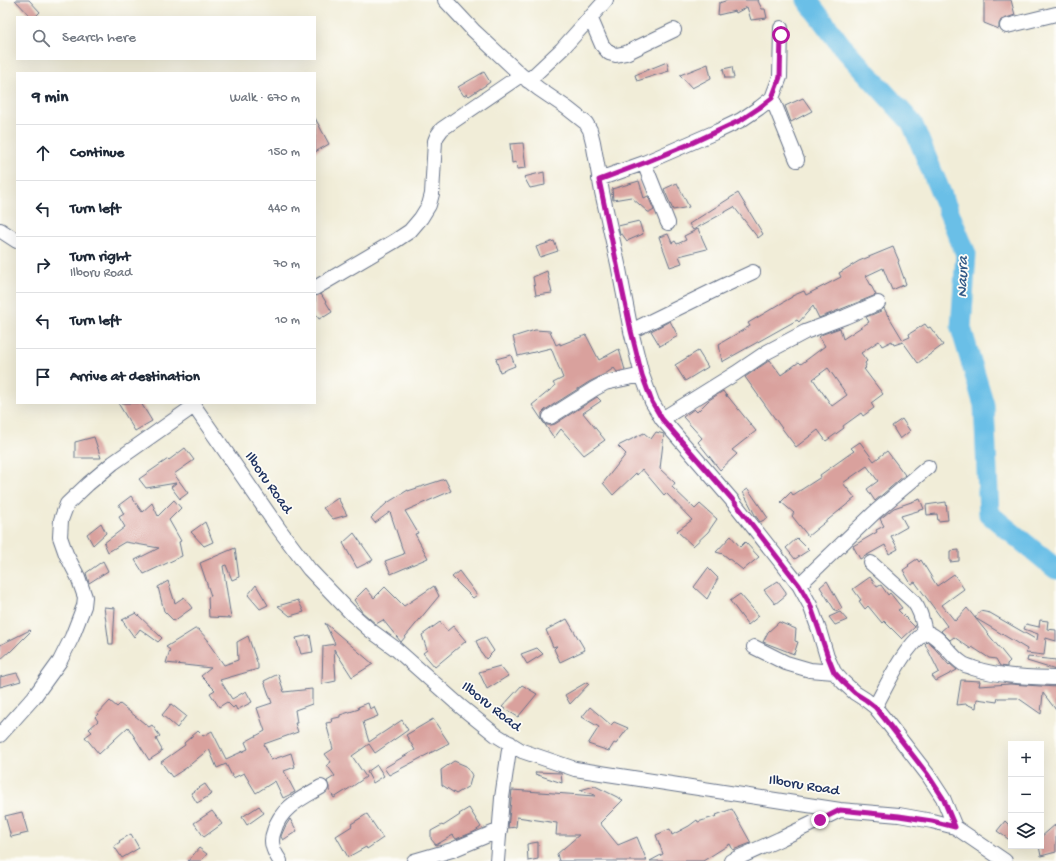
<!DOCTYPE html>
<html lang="en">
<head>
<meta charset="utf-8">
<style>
	:root { --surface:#fff; --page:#f6f6f7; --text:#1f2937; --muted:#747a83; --line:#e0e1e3 }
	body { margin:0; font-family:"Gochi Hand",sans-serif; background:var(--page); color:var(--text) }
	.controls { position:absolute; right:12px; bottom:12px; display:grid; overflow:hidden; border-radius:0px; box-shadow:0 4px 16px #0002 }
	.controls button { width:36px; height:36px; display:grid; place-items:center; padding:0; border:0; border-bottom:1px solid var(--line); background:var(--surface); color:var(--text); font:20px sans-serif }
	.stop { position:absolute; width:12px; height:12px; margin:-9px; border:3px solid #b5179e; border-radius:50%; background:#fff }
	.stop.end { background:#b5179e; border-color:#fff; box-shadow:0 1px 4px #0008 }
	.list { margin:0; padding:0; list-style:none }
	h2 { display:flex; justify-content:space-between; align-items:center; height:52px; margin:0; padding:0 16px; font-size:17px }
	h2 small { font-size:13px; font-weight:400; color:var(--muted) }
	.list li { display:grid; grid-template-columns:26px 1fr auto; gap:12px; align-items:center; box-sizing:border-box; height:56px; padding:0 16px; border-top:1px solid var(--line) }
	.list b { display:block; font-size:15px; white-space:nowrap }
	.list p { margin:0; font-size:13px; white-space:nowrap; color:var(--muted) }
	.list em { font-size:13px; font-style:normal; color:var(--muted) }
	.icon { flex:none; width:22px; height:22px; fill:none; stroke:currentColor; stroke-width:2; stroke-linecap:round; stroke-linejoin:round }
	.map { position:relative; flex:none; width:1056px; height:861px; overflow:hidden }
	.search { position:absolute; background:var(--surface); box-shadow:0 4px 16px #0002; left:16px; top:16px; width:300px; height:44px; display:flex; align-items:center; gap:10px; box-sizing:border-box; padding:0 14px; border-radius:0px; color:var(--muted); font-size:15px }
	.panel { position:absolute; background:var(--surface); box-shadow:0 4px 16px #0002; left:16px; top:72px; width:300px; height:332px; border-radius:0px }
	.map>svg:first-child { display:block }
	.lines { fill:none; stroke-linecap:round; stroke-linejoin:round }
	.river { stroke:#6abfe7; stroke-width:21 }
	.building { fill:#d9a19d; fill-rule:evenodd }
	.minor-casing { stroke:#667289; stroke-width:16 }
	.minor { stroke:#fff; stroke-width:14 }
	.route { stroke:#b5179e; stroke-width:5 }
	.labels { text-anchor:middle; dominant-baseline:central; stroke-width:3.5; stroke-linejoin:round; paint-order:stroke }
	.street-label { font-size:15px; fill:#1b2f5e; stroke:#fdfcf7 }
	.water-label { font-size:16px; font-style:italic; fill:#335a87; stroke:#fdfcf7 }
</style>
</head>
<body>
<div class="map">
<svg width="1056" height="861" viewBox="0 0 1056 861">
	<rect width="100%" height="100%" fill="#fdfcf7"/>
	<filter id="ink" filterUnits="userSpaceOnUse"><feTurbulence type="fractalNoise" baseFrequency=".025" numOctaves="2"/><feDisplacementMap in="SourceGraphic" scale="8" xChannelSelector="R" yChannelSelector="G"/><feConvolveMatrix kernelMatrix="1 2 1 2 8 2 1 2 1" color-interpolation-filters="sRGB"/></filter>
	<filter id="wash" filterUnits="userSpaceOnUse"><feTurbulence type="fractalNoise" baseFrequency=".012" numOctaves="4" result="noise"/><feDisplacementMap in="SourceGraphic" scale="16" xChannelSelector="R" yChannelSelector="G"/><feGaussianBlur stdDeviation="0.9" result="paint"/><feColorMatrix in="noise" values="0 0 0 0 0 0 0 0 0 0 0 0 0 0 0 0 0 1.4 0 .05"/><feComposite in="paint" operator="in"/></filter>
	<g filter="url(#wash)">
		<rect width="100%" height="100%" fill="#f1edd8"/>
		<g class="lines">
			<!-- river -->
			<path class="river" d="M807,0L841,45L912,123L966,254L961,328L984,405L989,514L1056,569"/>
		</g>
		<g id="blocks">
			<!-- building -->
			<path class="building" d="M15,0H29L40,12L35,17H31Z
				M728,0H759L758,1L762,9H765L767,18L751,20L747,7L736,13L735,11L718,15L719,3Z
				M984,0H1011L1015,15L1001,20L999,24V29L984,23Z
				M667,62L669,71L637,81L635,75Z
				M708,64L711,78L692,88L680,75Z
				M732,67L734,78H725L723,69Z
				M484,72L490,82L486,85L469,96L467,94L464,96L458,87Z
				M803,98L812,111L791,122L785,106Z
				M315,118L329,144L315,152Z
				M523,143L526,168L517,169L516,162L512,163L510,144Z
				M544,172L545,185L530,188L524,177Z
				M639,181L644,198L648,196L654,210L651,212H648L631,197L613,200L612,189Z
				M677,183L689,207L673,210L664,189Z
				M738,193L763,234L758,238L734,207L693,230L689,224Z
				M639,221L643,234L627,241L622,234L620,235L618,226Z
				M698,229L707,249L679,256L682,263L670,267L659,237L668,234L672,243L675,241L677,244L686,240L684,236Z
				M554,241L558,251L540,257L536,247Z
				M893,247L899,261L898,262L906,284L892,290L883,268L866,276L876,295L819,318L813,306L799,322L797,320L722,362L719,344L750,326L748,323L792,297V296L804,291L806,295L841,277L839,273L859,261Z
				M547,271L552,293L536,295L533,277Z
				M321,294L332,312L324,317V316L319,319L315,313V296Z
				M884,308L888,316V315L903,340L910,337L909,334L925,324L928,328L930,327L943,345L918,363L903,342L894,345L892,341L882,346L879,341L861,353L867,361L865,363L866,365L865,367L866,368L864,369L883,394L871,403L874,408L863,416L861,413L843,426L844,428L826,441L818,430L796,447L781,427L745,377L770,360L781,375L799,362L801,364L825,346L819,337L823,334L840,328L843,339L869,322L866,317L881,311ZM828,368L847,395L832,406L813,379Z
				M670,321L678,336L660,346L651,331Z
				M535,330L550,331L556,345L560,343V345L586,335L599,360L619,349L625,370L617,372L614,368L605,374L589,382L545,410L542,413V418L543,422L546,425H551L555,424L597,397L601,401L583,413L605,440L584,455L561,429L554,438L532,405L555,386L553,383L563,378L551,348L518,356L513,337Z
				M698,351L708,367L685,381L675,365Z
				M511,355L515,366L500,372L496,359Z
				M723,391L727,397L726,394L756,431L732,450L737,454L720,470L698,442L702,438L683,417L694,409L697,412L709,400Z
				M118,403H141L152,421L135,431Z
				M902,419L910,431L900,439L892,426Z
				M656,432L664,434L660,469L675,483L672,487L695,509L700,504L717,519L708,532L693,546L677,531L692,520L666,493L664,495L642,469L637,475L636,473L613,495L603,483L626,454L618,446L644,433L651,439Z
				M94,437L101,458H75V442Z
				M860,442L874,461L887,451L905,475L875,501L867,489L878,481L867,466L843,483L855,498L808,536L792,516L794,513L781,502L791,492L793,495L821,477L820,475L854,451L851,448Z
				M185,448L194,460L174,474L188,493L180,499L171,487L176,483L146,488L139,479L168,459L169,460Z
				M445,479L451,491L405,511L418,533L415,534L428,558L391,574L385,561L404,554L390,512L375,523L371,518L387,503L408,490V491Z
				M748,489L768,518L760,522L755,515L743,492Z
				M131,496L142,512L152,503L158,516L174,500L181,508L169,520L181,541L179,542L182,556L144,574L135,560L159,548L125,542L108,552L104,543L125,527L119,517L124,514L119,505Z
				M338,498L347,515L333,519L323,508Z
				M920,499L924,509L901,516L907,527L891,536L898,549L889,554L885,545L860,559L853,546L877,532L876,530L884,526L880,519L894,508Z
				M946,502L948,520L938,521L937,514L927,515L926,505Z
				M205,522L213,542L204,546L191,532Z
				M101,523L106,533L93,545L87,534Z
				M354,533L373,560L357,568L343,543Z
				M731,536L740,547L745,542L759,557L743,570L723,554L716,552Z
				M797,538L809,550L795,559L786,548Z
				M235,548L239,577L232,580L226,565L223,566L231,618L209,617L208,597L211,596L200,563Z
				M959,550V561L950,562V551Z
				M917,559L919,562L921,560L937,586L954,574L964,589L942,605L955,621L967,608L1010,661L1007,664V667L1000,666L996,659L989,658L972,647L971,649L954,637L950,640L941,631L947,626L915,582L911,584L903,570L909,566L908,565Z
				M103,561L108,571L89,583L86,573Z
				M708,568L718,578L707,599L694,587Z
				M459,571L477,595L473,598L452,577Z
				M870,577L877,587L881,585L888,595L890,593L902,608L898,610L915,627L902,639L884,621L882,623L868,606L865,609L859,601L861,600L853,589Z
				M168,581L175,603L184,597L192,608L174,621L164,611L158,587Z
				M778,581L786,592V595L775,604L764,590Z
				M827,581L842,608L836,612L820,587Z
				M256,585L268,605L260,609L248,595Z
				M434,586L439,596L401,642L383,620L376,624L362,612L354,600L366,588L374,598L385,587L404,606Z
				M740,594L759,616L748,625L730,601Z
				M298,600L304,612L290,616L278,606Z
				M104,607L115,608L113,644H109Z
				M980,611L990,613L1037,640L1038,634L1024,629L1026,624L1039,627L1040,620L1048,621L1047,629L1056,630V641L1046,638L1044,655L1026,653L1027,649L975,618Z
				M840,612L847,620L835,625L829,617Z
				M136,613L162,638L158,642L140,629L134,637L122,620Z
				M567,619L585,650L560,662L554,649L557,646H556L553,647L546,630Z
				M440,622L447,631L453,626L466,641L435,667L423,653L427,650L422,635Z
				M779,622L796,629L795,641L798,642L794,654L763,642L768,632Z
				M325,623L373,664L352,677L334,649L336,681L322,684L323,646L335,644Z
				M195,629H198L209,641H207L224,665L238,660L237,642L248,636L258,665V669L220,680L232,699L246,691L252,702L237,710L235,706L233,708L227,702L219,707L210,693L215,690L201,676L211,668L166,663L170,650L166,647Z
				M30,630L31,631L10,652V651L0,660V645Z
				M310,635L313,652L301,654L296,638Z
				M485,637L494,651L486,659L481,652L476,641Z
				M927,642L931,644L949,665L950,664L957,670L936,681L932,676L939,672L925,644Z
				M537,648L543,654L527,664L521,654Z
				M1028,657L1056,660V670L1027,661Z
				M500,666L508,676L487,689L479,672Z
				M17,673L21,681L0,687V677Z
				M278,674L284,692L312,689V704L295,710L297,723H295L298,732L264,744L271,760L291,753L295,767L284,771L295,792L283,798L275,781L256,793L244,773L233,778L226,764L217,768L209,749L186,768L172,777L161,762L185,745L184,743L198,731L203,736L212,731L226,759L248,749L245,742L265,731L257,708L272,703L264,681Z
				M961,680L980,681L979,686L1010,684L1056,687V710L1043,693L1041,714L1018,698H998L997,702L977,699L976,708L966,704L957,705Z
				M587,682L589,684L570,704L565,695Z
				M522,685L537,694L518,717L502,707Z
				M110,701L117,707L120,704L149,727L152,725L160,736L156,739L162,750L160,753L149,760L128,727L99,754L85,737L92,732L89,729L98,721L95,717Z
				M368,703L370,709L374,707L378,716L363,722L369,742L402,720L408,730L375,753L369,744L352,756L366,777L353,786L334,798L329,790V787L327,781L335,776L327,765L331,762L325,754L333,749L326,723L332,722L331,719L340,717V715L359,709L358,707Z
				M171,704L186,716L177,728L162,715Z
				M590,707L611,725L614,722L628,728L616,744L614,743L609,751L588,744L599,727L582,717Z
				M433,719L449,743L389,775L384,768L415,750L406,735Z
				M454,761L466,766L472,775L469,786L456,794L442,785L441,770Z
				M377,765L384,776L373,783L367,772Z
				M536,772L561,773L562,783L535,774Z
				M205,784L212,794L197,803L191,793Z
				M595,786L623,800L600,823L618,845L637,837L647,861H559L557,854L579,835H556L557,823L517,817L516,827L508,828L512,790L595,796V795L580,790Z
				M259,806L264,813L247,825L242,817Z
				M469,808L481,827L474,832L456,839L453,835L436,845L431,839V831L442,825L443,826L460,815L459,814Z
				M732,809L751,843L733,850L730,844L703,861H650L663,854L656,835L670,829L672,835L689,826L697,820L698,822L717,816L716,815Z
				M212,811L222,824L204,837L194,823Z
				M22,812L28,833L11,837L5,816Z
				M367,814L383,838L367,849L366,847L348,857L336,836L352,826L351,824Z
				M290,819L297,831L283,840L281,837V836L285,827Z
				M1005,821L1011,827V841L997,831Z
				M1056,824V852L1041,856L1039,846H1041V837Z
				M131,834L139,848L122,858L114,846L120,842L119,841Z
				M538,842V859L528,861L527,844Z
				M199,848L207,854L201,861H188Z"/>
		</g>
	</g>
	<g filter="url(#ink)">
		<use href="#blocks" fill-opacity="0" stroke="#667289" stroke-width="1"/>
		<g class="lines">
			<defs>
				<path id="minor" d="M445,0L473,30L521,75L539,89L567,108L586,123L590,130L593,142L602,192L618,264L631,331L642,375L652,402L662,419L731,499L799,585L810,605L819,630L827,657L834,672L843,682L855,693L866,700L875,707L887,722L928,775L943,798L955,827
					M590,17L602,45L609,53L616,55L626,53L674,30
					M1007,26L1056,14
					M528,81L562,49L606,0
					M772,98L797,160
					M644,163L668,223
					M599,179L644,163L718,131L741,120L759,108L772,98L780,77L781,28
					M0,230L17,241
					M315,288L395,241L410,231L421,218L429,205L432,194L435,141L437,136L442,129L521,75
					M631,331L723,286L753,272
					M192,403L279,529L309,569L352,614L370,630L396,649L460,706L496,735L522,751L575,769L840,810L899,815L932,821L955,827L1005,861
					M550,417L594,389L605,383L642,375
					M662,419L736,373L767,352L805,332L845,317L878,303
					M871,563L913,601C921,611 922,620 925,632
					M799,585L874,513L928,467
					M754,647L786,663L810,670L834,672
					M875,707C888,683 903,649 925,632C940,635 949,655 962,663C965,666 970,666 973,668C1000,677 1028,677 1056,678
					M0,735L34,697L60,661L72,637L84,606L85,597L78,577L66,554L60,537L61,520L67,504L88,484L113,463L194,406
					M280,861C277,856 274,852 273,847C271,841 272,836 274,831C280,808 302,798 321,787
					M414,861L452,850L500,830
					M497,861L502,798L510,743
					M731,861L780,839L840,810"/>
			</defs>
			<!-- minor casing -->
			<use href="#minor" class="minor-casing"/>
			<!-- minor -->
			<use href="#minor" class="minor"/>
		</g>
	</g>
	<g class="lines" filter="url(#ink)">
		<!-- route -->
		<path class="route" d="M781,35L780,77L772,98L759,108L741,120L692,143L644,163L599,180L631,331L642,375L652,402L662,419L732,499L799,585L810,604L819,630L828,657L834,672L843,682L855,693L866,700L875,707L887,722L928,775L943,798L955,827L932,821L899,816L840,810L820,820"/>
	</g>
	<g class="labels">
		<!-- street labels -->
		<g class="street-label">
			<text transform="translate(268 483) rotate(55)">Ilboru Road</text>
			<text transform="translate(491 707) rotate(38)">Ilboru Road</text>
			<text transform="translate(804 786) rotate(9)">Ilboru Road</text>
		</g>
		<!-- water labels -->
		<g class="water-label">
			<text transform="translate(964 277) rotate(-89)">Naura</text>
		</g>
	</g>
</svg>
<div class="controls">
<button>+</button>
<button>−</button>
<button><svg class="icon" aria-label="layers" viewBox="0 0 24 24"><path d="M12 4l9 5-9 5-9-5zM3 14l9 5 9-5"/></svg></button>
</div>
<div class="stop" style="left:781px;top:35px"></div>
<div class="stop end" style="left:820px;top:820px"></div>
<div class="search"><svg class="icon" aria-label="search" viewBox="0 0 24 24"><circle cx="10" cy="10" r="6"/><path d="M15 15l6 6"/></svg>Search here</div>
<section class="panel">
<h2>9 min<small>Walk · 670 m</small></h2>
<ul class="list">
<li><svg class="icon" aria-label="ahead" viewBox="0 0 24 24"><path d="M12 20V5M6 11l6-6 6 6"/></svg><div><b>Continue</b></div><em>150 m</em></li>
<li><svg class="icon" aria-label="left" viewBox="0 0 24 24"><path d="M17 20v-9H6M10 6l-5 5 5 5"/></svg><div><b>Turn left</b></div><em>440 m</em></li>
<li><svg class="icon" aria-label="right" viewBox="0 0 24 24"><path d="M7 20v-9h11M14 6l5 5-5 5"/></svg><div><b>Turn right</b><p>Ilboru Road</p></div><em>70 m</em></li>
<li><svg class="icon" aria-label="left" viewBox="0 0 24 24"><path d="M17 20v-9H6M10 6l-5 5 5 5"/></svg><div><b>Turn left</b></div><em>10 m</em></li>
<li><svg class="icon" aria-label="arrive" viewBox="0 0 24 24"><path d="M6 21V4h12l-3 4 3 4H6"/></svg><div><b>Arrive at destination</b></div></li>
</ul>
</section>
</div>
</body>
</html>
